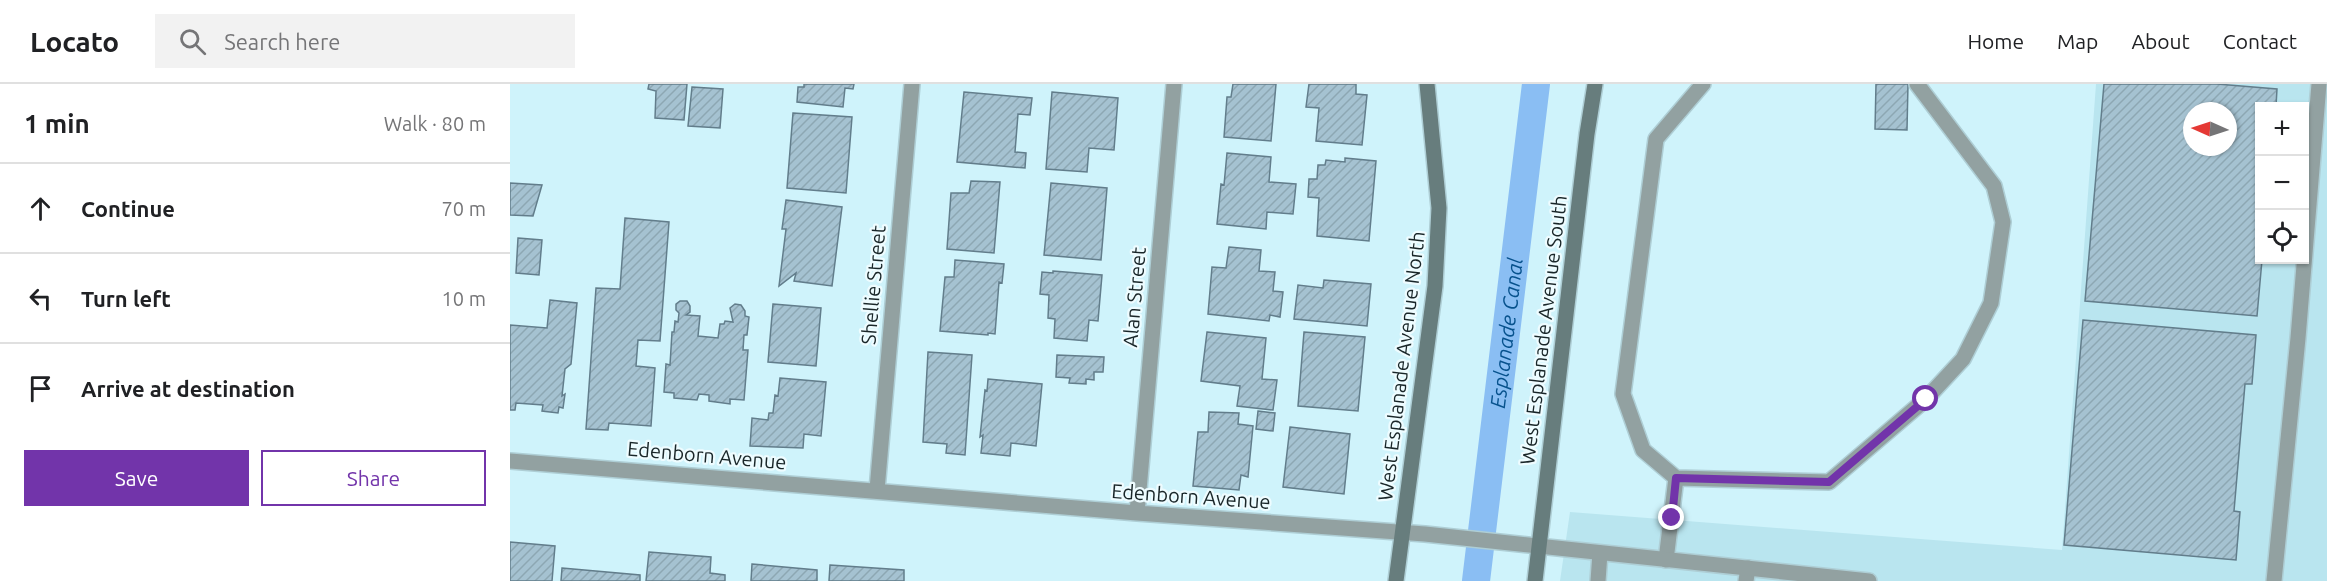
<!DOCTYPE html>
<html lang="en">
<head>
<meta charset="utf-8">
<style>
	:root { --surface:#fff; --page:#f2f2f2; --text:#202124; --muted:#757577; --line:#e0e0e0; --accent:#7234aa }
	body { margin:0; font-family:Ubuntu,sans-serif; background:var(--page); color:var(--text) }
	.controls { position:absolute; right:18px; top:18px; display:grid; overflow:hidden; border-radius:0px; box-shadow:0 2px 4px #0004 }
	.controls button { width:54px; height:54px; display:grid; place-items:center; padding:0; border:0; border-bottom:2px solid var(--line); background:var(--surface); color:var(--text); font:30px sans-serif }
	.compass { position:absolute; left:1673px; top:18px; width:54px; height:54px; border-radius:50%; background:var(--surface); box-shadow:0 2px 4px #0004; rotate:273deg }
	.stop { position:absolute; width:18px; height:18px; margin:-14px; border:4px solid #7234aa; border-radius:50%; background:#fff }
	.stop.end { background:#7234aa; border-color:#fff; box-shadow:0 2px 6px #0008 }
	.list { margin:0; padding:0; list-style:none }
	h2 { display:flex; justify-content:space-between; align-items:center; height:78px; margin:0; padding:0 24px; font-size:26px }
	h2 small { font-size:20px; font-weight:400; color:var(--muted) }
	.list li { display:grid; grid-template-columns:39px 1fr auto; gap:18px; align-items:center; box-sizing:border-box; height:90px; padding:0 24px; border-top:2px solid var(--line) }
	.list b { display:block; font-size:22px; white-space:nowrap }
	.list em { font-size:20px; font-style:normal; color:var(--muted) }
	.actions { display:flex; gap:12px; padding:18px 24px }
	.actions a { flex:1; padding:14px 0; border:2px solid var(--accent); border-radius:0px; text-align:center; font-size:21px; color:var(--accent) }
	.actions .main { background:var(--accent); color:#fff }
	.icon { flex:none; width:33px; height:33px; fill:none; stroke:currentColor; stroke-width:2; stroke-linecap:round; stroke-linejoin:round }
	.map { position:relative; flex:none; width:1817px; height:497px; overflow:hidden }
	header { display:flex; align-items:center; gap:36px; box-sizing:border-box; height:84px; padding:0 30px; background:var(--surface); border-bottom:2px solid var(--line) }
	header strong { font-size:28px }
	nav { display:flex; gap:33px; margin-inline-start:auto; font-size:21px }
	.search { width:420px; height:54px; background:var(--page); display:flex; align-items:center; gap:15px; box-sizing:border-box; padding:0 21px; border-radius:0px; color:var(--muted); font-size:22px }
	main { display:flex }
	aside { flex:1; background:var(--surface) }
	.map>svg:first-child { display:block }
	.built { fill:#b9e5ef; fill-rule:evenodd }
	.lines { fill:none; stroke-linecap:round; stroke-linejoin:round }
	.canal { stroke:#8abef3; stroke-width:28 }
	.building { fill:url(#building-hatch); stroke:#627d8b; stroke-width:1.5; fill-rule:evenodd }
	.lane-casing { stroke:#aeced5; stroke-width:18 }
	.street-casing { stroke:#aeced5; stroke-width:18 }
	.secondary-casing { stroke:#aeced5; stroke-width:18 }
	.lane { stroke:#92a1a1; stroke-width:15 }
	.street { stroke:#92a1a1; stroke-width:15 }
	.secondary { stroke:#677d7d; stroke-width:15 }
	.route { stroke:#7234aa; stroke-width:8 }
	.labels { text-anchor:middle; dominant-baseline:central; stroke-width:4.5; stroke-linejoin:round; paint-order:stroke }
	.street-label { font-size:20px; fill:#192629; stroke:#eefcff }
	.water-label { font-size:21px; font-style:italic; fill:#07528d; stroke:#eefcff }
</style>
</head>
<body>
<header>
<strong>Locato</strong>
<div class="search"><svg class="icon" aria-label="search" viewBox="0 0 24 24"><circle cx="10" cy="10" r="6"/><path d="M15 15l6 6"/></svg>Search here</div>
<nav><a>Home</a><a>Map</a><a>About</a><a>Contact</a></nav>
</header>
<main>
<aside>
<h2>1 min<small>Walk · 80 m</small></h2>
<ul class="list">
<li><svg class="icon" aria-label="ahead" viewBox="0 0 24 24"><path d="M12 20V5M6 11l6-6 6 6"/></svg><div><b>Continue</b></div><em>70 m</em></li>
<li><svg class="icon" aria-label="left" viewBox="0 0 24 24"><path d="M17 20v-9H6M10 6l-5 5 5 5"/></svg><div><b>Turn left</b></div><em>10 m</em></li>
<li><svg class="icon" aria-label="arrive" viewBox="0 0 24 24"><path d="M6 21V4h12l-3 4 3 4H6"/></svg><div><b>Arrive at destination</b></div></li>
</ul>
<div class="actions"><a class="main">Save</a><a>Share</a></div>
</aside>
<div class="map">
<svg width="1817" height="497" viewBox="0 0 1817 497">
	<defs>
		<pattern id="building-hatch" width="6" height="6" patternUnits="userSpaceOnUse" patternTransform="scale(1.5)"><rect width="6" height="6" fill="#a5c2d1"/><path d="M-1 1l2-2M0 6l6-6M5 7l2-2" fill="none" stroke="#8da7b3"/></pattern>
	</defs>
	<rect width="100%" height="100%" fill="#cff3fb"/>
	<!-- built -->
	<path class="built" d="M1586,0H1817V497H1050L1060,428L1552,466ZM1750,22H1794V176H1750ZM1682,27H1718V63H1682Z"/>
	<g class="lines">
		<!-- canal -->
		<path class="canal" id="s1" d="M966,497L1026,0"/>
	</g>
	<!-- building -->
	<path class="building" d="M139,0H177L174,36L145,34L146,7L138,5Z
		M294,0H344L343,5L335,4L333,23L287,18L288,3H294Z
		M723,0H766L761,57L714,53L717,13H721Z
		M799,0H846V10L857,11L852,61L806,57L809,24L796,23Z
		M1366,0H1398L1397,46L1365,45Z
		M1594,0H1707L1767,5L1766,22H1750V140L1747,170L1750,171V176H1752L1747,232L1575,217ZM1682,27H1718V63H1682Z
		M182,3L213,5L210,44L178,42Z
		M454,8L522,14L520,31L508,30L505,68L516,69L515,84L447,78Z
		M542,8L608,14L604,66L579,64L577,88L536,85Z
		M283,29L342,33L336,109L277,104Z
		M717,69L761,73L759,98L786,100L783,130L757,128L756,145L707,140L711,100L714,101Z
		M835,74L866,77L859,157L807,152L809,114L798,113L799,95H807L808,81H815L816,76L835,78Z
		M461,97L490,98L484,169L437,165L441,109H459Z
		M0,99L32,101L23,132L0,131Z
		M541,99L597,104L591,176L534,171Z
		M276,116L332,123L322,202L284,197L286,189L269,202L276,145H272Z
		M115,134L159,138L150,257L128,256L126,282L145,284L141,342L99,339L98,346L76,345L86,204L110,205Z
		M8,154L32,156L29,191L6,189Z
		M719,163L751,166L749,187L765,188L763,207L773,208L770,233L760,231L759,237L698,230L702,183L716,184Z
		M445,176L494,180L492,199L489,198L485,250L478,249V251L430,247L435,193H444Z
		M543,187L592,191L588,237L579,236L577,257L544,254L545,235L538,234L539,211L530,210L532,188L543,189Z
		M814,196L861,200L857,242L784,235L788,201L813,204Z
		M40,216L67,219L61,280L55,285L52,312L55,310L53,324L49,323L48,329L32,327L33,321L6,319L5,326H0V241L37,244Z
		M170,217H177L180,222V228L176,231L190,232L188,252L208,254L210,240H214L215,237L223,238L220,224L225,220L231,221L235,227V232L239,233L237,251H234L233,266H238L234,316L220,315V320L199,317V311L189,310L187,316L164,314V309L154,308L156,280L160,281L162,248H164L165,237L168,238L169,229L166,226V220Z
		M263,220L311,224L306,282L258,278Z
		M1573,236L1746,251L1742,300H1735L1724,427L1730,428L1726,476L1554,461Z
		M697,248L756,254L752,295L767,296L763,326L727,322L730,302L691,297Z
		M794,248L855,253L848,327L788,322Z
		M418,268L462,271L455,371L436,369L437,360L413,358Z
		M547,271L594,273L593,288H584V296L576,295V300L559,299L560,294L546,293Z
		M270,294L316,298L311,352L294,350L293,364L240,362L242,334L258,336L259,329H263L265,311L268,312Z
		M478,295L532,300L526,362L501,359L500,372L471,369L473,351L470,353L475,306L477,307Z
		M748,327L765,329L763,347L746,345Z
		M699,328L729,329L728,340L743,342L738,393L731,391L729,406L683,402L688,348H698Z
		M780,343L840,350L834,410L773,403Z
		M0,458L45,462L42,497H0Z
		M139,468L201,473L200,489L215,491V497H136Z
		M242,480L307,486V497H241Z
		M320,481L394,486V497H319Z
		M52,484L130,491V497H51Z"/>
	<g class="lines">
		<defs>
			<path id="lane" d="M1166,394L1319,398L1416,315L1453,275L1481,219L1493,138L1484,102L1407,0
				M1156,476L1166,394L1133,366L1113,310L1146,55L1193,0
				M1088,497L1090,469
				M1236,497L1238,484
				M1764,497L1788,254L1809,0"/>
			<path id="street" d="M0,377L627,429L915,450L1359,497
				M367,406L402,0
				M627,429L664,0"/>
			<path id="secondary" d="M886,497L925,202L929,124L917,0
				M1025,497L1077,50L1085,0"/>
		</defs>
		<!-- lane casing -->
		<use href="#lane" class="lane-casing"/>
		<!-- street casing -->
		<use href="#street" class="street-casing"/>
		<!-- secondary casing -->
		<use href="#secondary" class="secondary-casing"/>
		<!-- lane -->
		<use href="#lane" class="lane"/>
		<!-- street -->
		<use href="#street" class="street"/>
		<!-- secondary -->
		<use href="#secondary" class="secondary"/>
	</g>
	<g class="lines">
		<!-- route -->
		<path class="route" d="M1162,434L1166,394L1319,398L1416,315"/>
	</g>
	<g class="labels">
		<!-- street labels -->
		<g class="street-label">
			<text transform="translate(363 201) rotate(-85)">Shellie Street</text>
			<text transform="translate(624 213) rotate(-85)">Alan Street</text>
			<text transform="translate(1033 246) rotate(-83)">West Esplanade Avenue South</text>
			<text transform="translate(891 282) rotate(-83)">West Esplanade Avenue North</text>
			<text transform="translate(197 371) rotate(5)">Edenborn Avenue</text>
			<text transform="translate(681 412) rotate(4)">Edenborn Avenue</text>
		</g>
		<!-- water labels -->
		<g class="water-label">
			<text stroke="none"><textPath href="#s1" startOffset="250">Esplanade Canal</textPath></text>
		</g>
	</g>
</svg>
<div class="controls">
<button>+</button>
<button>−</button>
<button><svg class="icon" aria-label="locate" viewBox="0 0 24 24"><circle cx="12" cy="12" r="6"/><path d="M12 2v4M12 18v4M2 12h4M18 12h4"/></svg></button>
</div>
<svg class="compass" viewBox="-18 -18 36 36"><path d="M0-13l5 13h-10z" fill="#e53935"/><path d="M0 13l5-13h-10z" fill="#757577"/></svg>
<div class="stop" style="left:1416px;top:315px"></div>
<div class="stop end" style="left:1162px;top:434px"></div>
</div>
</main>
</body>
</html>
